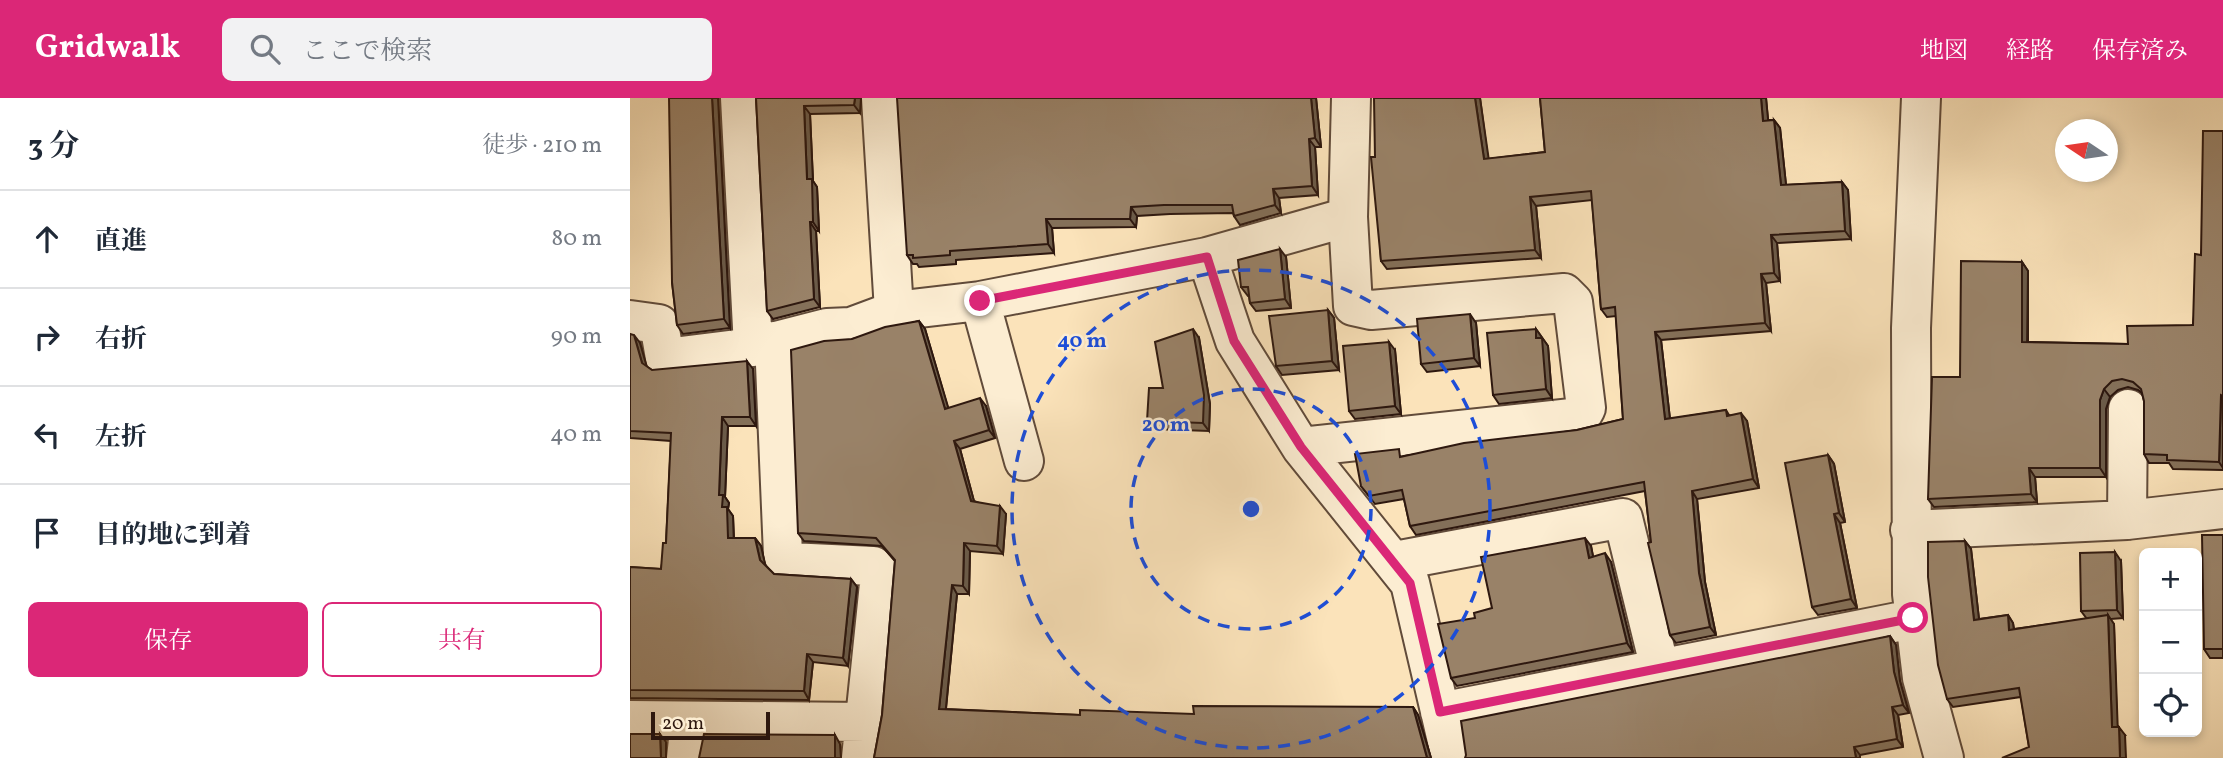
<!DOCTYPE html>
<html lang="ja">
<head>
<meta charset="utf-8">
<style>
	:root { --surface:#fff; --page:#f2f2f3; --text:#1f2937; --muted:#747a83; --line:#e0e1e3; --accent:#db2777 }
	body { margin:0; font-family:Vollkorn,"Noto Serif JP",serif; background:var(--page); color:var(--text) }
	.controls { position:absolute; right:21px; bottom:21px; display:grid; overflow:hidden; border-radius:10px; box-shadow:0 4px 10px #0003 }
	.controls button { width:63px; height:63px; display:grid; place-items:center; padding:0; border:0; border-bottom:2px solid var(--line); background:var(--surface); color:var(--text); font:35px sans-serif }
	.compass { position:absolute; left:1425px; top:21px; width:63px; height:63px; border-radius:50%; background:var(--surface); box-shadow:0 4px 10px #0003; rotate:283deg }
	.scale { position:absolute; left:21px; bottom:18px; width:119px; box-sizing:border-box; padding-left:7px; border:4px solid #2e180f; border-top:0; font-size:19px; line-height:24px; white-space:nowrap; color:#2e180f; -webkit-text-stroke:5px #fcedd2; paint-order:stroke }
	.stop { position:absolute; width:21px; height:21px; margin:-16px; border:5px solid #db2777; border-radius:50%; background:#fff }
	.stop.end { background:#db2777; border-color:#fff; box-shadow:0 2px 7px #0008 }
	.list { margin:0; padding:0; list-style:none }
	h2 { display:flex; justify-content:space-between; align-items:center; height:91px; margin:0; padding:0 28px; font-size:30px }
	h2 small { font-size:23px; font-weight:400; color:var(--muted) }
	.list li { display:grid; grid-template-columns:46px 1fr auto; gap:21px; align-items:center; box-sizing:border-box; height:98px; padding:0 28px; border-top:2px solid var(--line) }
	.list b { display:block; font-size:26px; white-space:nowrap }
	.list em { font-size:23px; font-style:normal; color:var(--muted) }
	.actions { display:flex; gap:14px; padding:21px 28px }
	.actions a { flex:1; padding:16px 0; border:2px solid var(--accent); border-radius:10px; text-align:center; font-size:24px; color:var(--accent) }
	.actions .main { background:var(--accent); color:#fff }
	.icon { flex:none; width:38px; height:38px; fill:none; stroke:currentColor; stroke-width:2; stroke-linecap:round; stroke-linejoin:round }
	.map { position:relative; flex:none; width:1593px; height:660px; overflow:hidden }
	header { display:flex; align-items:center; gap:42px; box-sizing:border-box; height:98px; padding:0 35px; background:var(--accent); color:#fff }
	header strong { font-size:33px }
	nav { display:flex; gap:38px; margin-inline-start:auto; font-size:24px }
	.search { width:490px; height:63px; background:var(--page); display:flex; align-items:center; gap:18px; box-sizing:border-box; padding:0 24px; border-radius:10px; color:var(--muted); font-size:26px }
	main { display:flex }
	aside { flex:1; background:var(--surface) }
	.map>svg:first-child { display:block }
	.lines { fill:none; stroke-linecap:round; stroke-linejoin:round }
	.minor-casing { stroke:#614b3a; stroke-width:42 }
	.minor { stroke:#fcedd2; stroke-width:38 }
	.wall { fill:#847059; stroke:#2e180f; stroke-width:2 }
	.shaded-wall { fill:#6b5b49; stroke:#2e180f; stroke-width:2 }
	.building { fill:#998268; stroke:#2e180f; stroke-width:2 }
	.route { stroke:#db2777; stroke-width:9 }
	.ring { fill:none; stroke:#1d4ed8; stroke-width:3.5; stroke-dasharray:12 9 }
	.centre { fill:#1d4ed8; stroke:#fcedd2; stroke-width:3.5 }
	.ring-label { font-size:21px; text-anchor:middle; font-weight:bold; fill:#1d4ed8; stroke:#fcedd2; stroke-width:5; stroke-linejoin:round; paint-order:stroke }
</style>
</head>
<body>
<header>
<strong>Gridwalk</strong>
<div class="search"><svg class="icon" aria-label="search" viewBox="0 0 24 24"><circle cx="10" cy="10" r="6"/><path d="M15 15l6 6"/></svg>ここで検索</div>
<nav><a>地図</a><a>経路</a><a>保存済み</a></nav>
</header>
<main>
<aside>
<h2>3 分<small>徒歩 · 210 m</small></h2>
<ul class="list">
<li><svg class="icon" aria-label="ahead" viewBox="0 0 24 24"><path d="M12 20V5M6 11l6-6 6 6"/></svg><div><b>直進</b></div><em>80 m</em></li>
<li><svg class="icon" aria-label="right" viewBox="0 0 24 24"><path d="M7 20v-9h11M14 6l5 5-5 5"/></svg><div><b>右折</b></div><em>90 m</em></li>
<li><svg class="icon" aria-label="left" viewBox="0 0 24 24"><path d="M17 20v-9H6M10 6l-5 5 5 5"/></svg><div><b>左折</b></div><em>40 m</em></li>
<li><svg class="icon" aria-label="arrive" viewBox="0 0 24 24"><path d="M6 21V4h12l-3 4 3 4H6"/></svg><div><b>目的地に到着</b></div></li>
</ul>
<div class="actions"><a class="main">保存</a><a>共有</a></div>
</aside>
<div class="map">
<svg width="1593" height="660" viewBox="0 0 1593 660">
	<rect width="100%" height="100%" fill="#fbe3ba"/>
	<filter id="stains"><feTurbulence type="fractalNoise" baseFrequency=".00286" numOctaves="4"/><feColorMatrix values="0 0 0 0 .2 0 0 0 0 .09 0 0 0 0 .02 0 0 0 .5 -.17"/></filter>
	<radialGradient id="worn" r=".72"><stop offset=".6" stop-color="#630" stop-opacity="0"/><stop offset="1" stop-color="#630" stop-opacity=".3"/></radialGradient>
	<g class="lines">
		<defs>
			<path id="minor" d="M110,0L123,249
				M251,0L264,213
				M1291,0L1281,230L1282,496L1292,580L1314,660
				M577,159L605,243L671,349L780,485L821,660
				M350,203L394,363
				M0,222L29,226L35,260L123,249L197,230L221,229L264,213L350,203L577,159L718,119L721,0
				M144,243L153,457L159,464L243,468L250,476L231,660
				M671,349L951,319L956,310L943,204L934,195L741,212L723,208L718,119
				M1497,422L1498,311
				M1280,432L1497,422L1593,411
				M765,463L993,420L1030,571
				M810,614L1283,521
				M0,622L236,624
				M56,660L60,623"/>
		</defs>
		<!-- minor casing -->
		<use href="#minor" class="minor-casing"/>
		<!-- minor -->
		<use href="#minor" class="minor"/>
	</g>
	<!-- wall -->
	<path class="wall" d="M88,0L100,230L53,236L47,227L42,184Z
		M126,0H231L230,15L180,16L183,83L187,89L189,133H186L190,209L143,221L137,213Z
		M686,0L691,49H685L688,97L649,100L651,115L610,127L604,118L603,115L540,116L507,118L506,129L422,130L424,155L326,162V166L289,169L287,166H283L277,157Z
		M850,0L858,61L915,54L910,0H1136L1138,22H1144L1150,30L1156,87L1212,84L1218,92L1221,141L1147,145L1150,183L1136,185L1141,233L1031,242L1040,321L1096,312L1099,317L1117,323L1129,390L1067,401L1075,484L1086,537L1046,545L1040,537L1021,444L1015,393L786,437L780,428L774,401L745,406L731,388L774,358L947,332L993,321L986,218L977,219L971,211L962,102L906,108L911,160L757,171L751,163L745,59Z
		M1593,33V372L1543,371L1539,365H1519L1514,356V303L1512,295L1508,292L1498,289L1488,292L1480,299L1476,311V379H1405L1407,404L1304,409L1298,401L1330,279L1392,164L1398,173V244L1498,246L1563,227L1571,157Z
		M656,159L661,210L626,213L620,205L619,198H618L611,189Z
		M698,212L704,220L709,272L652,277L646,268Z
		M289,223L295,231L318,310L356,308L365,340L330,351L344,403L376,416L373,456L340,453L339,496H327L316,611L450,617L564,616L783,609L788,617L801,660H244L252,617L265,463L252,448L174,443L168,435L222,241Z
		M846,225L850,268L797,274L791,266Z
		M906,231L918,248L922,300L869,306L863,297Z
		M0,236L10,245L16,268L22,272L123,271L126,328H98L95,399L99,405L98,411L103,418L104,440H125L131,448L135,467L144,476L221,481L227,489L218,568L183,564L179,602L0,600V469L31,471L36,445L41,343L0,340Z
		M569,240L580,306L579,333L523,331L517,323L533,290Z
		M765,252L771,316L725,321L719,313Z
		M1198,357L1204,366L1215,424L1210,425L1227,510L1188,517L1182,509Z
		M1593,437V560H1580L1574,551Z
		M1335,443L1341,451L1349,521L1378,517L1383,525L1384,531L1457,521L1451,513L1491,463L1493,520L1480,521L1484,526L1487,629L1495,637L1399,649L1391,599L1323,609L1317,601Z
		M961,448L963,459L981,464L1003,554L827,588L821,580L845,520L862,510Z
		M1260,538L1266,547L1270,583L1279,615L1268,617L1273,649L1230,657L835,660Z"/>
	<!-- shaded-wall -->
	<path class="shaded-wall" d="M82,0H88L100,230L94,221Z
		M225,0H231L230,15L224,7Z
		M681,0H686L691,49L685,40Z
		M845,0H850L860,70L854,61Z
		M1131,0H1136L1139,31L1133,23Z
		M174,8L180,16L183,83L187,89L189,133L183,124L177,81Z
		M1144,22L1150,30L1157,96L1151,87Z
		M679,41L685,49L688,97L682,88Z
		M1212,84L1218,92L1221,141L1215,133Z
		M643,91L649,100L651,115L645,107Z
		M900,99L906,108L911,160L905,152Z
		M501,109L507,118L506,129L500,121Z
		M416,121L422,130L424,155L418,146Z
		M180,124L186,133L190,209L184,201Z
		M1141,137L1147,145L1150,183L1144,175Z
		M650,151L656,159L661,210L655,201Z
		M1392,164L1398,173L1397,253L1392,244Z
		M1131,176L1136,185L1141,233L1135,225Z
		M698,212L704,220L709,272L702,263Z
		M840,216L846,225L850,268L844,260Z
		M289,223L295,231L321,319L315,311Z
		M563,231L569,240L580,306L579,333L573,325Z
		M906,231L918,248L922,300L916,291L906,240Z
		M1025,234L1031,242L1041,330L1035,321Z
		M4,237L10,245L18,273L12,265Z
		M759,244L765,252L771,316L765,308Z
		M117,263L123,271L126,328L120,319Z
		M1474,291L1480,299L1476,311V379L1470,370V302Z
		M1591,297L1593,300V370L1589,364Z
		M350,300L356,308L365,340L359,332Z
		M1111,315L1117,323L1129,390L1123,381Z
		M92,319L98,328L95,399L99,405L98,411L103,418L104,448L98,440L89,397Z
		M324,343L330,351L346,411L341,403Z
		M1198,357L1204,366L1215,424L1209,415Z
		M1399,370L1405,379L1407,404L1401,396Z
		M1062,393L1067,401L1075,484L1086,537L1080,529L1069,475Z
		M370,408L376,416L373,456L367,448Z
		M1204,416L1210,425L1227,510L1221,501Z
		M125,440L131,448L136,470L130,462Z
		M955,440L961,448L965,468L959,460Z
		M1335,443L1341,451L1350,530L1344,522Z
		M334,445L340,453L339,496L333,488Z
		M1485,454L1491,463L1493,520L1487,512Z
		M975,455L981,464L1003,554L997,545Z
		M221,481L227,489L218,568L213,560Z
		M322,487L327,496L315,619L309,611Z
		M1378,517L1383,525L1385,540L1379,532Z
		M1478,517L1484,526L1488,637L1482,629Z
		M1260,538L1266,547L1270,583L1279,615L1273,607L1264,574Z
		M177,556L183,564L179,602L174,593Z
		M783,609L788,617L801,660H797Z
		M1262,609L1268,617L1273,649L1267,641Z
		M1489,629L1495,637L1496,660H1490Z
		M30,636L36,644V660H31Z
		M205,637L210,646L211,660H205Z
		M1224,649L1230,657V660H1226Z"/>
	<!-- building -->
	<path class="building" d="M39,0H82L94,221L47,227L42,184Z
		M126,0H225L224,7L174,8L177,81H182L183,124H180L184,201L137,213Z
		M267,0H681L685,40L679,41L682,88L643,91L645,107L604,118L602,107H534L501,109L500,121H416L418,146L320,153V157L283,160V157H277Z
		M744,0H845L854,61L915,54L910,0H1131L1133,23L1144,22L1151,87L1212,84L1215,133L1141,137L1144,175L1131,176L1135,225L1025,234L1035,321L1096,312L1097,318L1111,315L1123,381L1062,393L1069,475L1080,529L1040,537L1018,445L1021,444L1014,384L780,428L772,392L739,398L731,388L725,356L769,351L770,359L834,345L947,332L993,321L985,209L971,211L961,93L900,99L905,152L751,163L741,59H745Z
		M1573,33H1593V298L1591,297L1589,364L1537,362V357L1514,356V303L1511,291L1503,284L1492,281L1482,283L1474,291L1470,302V370H1399L1401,396L1298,401L1302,279H1330L1331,163L1392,164V244L1498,246L1497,228L1563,227L1565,156L1571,157Z
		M650,151L655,201L620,205L618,189H611L608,162Z
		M698,212L702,263L646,268L639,218Z
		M840,216L844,260L791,266L787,221Z
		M289,223L315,311L350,300L359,332L324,343L341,403L370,408L367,448L334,445L333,488L322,487L309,611L450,617V612L564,616L563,608L783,609L797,660H244L252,617L265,462L246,440L168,435L161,252L194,243L222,241L255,229Z
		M563,231L574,297L573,325L517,323L519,290H533L525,244Z
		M906,231V240H912L916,291L863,297L857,235Z
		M0,236L4,237L12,265L22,272L117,263L120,319H92L89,397H93L92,409H97L98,440H125L130,462L144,476L221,481L213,560L177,556L174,593L0,592V469L31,471L33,445H36L41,335L0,333Z
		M759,244L765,308L719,313L713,248Z
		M1198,357L1209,415L1204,416L1221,501L1182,509L1155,365Z
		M1572,437H1593V551H1574Z
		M955,440L959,460L975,455L997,545L821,580L808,526L845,520L844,515L862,510L851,459Z
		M1335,443L1344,522L1378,517L1379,532L1478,517L1482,629H1489L1490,660H1372L1399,649L1389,590L1317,601L1308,567L1298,479V444Z
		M1485,454L1487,512L1451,513L1450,455Z
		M1260,538L1264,574L1273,607L1262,609L1267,641L1224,649L1226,660H835L836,657L831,623Z
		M0,636H30L31,660H0Z
		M74,636L205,637V660H69Z"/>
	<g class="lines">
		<!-- route -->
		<path class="route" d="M350,203L577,159L604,243L671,349L780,485L810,614L1283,520"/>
	</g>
	<!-- distance rings -->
	<g class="ring">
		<circle cx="621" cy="411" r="120"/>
		<circle cx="621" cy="411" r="239"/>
	</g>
	<circle cx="621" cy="411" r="10" class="centre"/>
	<g class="ring-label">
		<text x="452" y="249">40 m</text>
		<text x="536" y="333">20 m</text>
	</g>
	<rect width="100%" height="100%" filter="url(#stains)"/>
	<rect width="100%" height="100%" fill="url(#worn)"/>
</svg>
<div class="controls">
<button>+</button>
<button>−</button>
<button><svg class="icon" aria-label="locate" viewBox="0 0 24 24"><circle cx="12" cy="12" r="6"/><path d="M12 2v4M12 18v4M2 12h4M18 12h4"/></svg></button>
</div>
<svg class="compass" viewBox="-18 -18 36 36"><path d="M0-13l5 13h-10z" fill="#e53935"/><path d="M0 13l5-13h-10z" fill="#747a83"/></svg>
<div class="scale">20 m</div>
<div class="stop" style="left:1283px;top:520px"></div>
<div class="stop end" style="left:350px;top:203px"></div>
</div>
</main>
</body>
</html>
